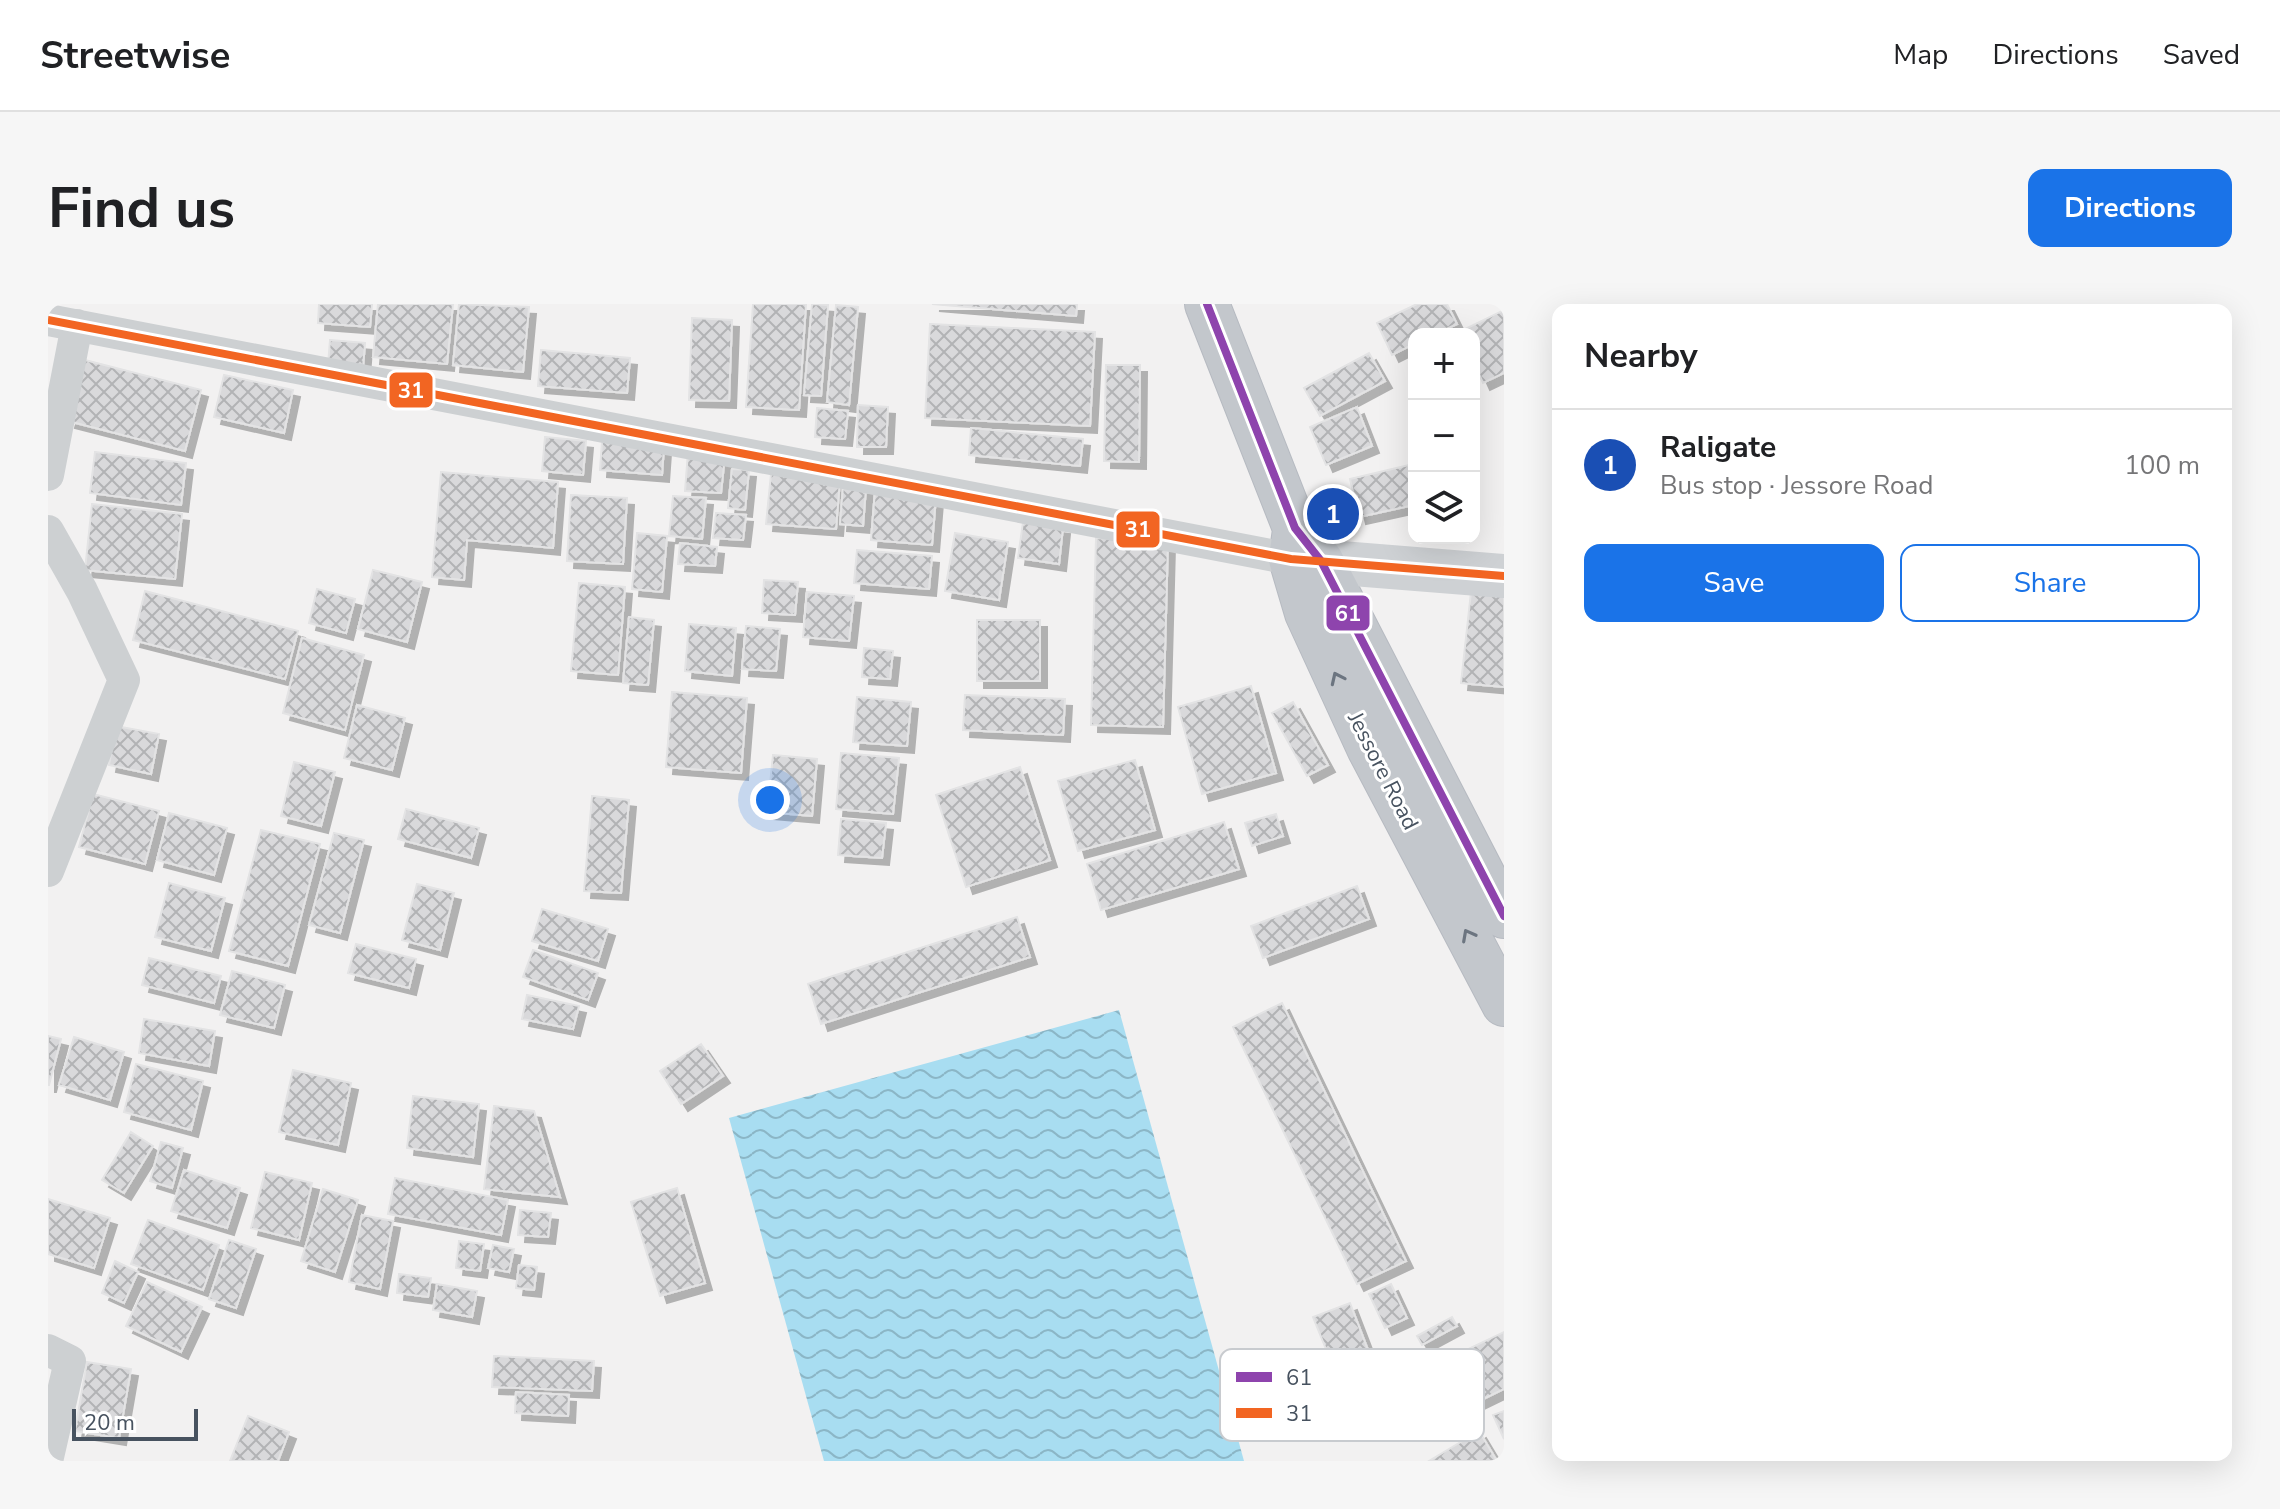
<!DOCTYPE html>
<html lang="en">
<head>
<meta charset="utf-8">
<style>
	:root { --surface:#fff; --page:#f6f6f6; --text:#202124; --muted:#757577; --line:#e0e0e0; --accent:#1a73e8 }
	body { margin:0; font-family:"Nunito Sans",sans-serif; background:var(--page); color:var(--text) }
	.controls { position:absolute; right:24px; top:24px; display:grid; overflow:hidden; border-radius:16px; box-shadow:0 8px 32px #0002 }
	.controls button { width:72px; height:72px; display:grid; place-items:center; padding:0; border:0; border-bottom:2px solid var(--line); background:var(--surface); color:var(--text); font:40px sans-serif }
	.scale { position:absolute; left:24px; bottom:20px; width:126px; box-sizing:border-box; padding-left:8px; border:4px solid #47525f; border-top:0; font-size:22px; line-height:28px; white-space:nowrap; color:#47525f; -webkit-text-stroke:6px #fff; paint-order:stroke }
	.you { position:absolute; left:722px; top:496px; width:28px; height:28px; margin:-20px; border:6px solid #fff; border-radius:50%; background:#1a73e8; box-shadow:0 0 0 12px #1a73e833 }
	.badge { display:grid; place-items:center; width:52px; height:52px; border-radius:50%; background:var(--accent); color:#fff; font-size:26px; font-weight:700 }
	.pin { position:absolute; translate:-50% -50%; border:4px solid #fff; box-shadow:0 2px 8px #0006 }
	.list { margin:0; padding:0; list-style:none }
	h2 { display:flex; justify-content:space-between; align-items:center; height:104px; margin:0; padding:0 32px; font-size:34px }
	h2 small { font-size:26px; font-weight:400; color:var(--muted) }
	.list li { display:grid; grid-template-columns:52px 1fr auto; gap:24px; align-items:center; box-sizing:border-box; height:112px; padding:0 32px; border-top:2px solid var(--line) }
	.list b { display:block; font-size:30px; white-space:nowrap }
	.list p { margin:0; font-size:26px; white-space:nowrap; color:var(--muted) }
	.list em { font-size:26px; font-style:normal; color:var(--muted) }
	.actions { display:flex; gap:16px; padding:24px 32px }
	.actions a { flex:1; padding:18px 0; border:2px solid var(--accent); border-radius:16px; text-align:center; font-size:28px; color:var(--accent) }
	.actions .main { background:var(--accent); color:#fff }
	.icon { flex:none; width:44px; height:44px; fill:none; stroke:currentColor; stroke-width:2; stroke-linecap:round; stroke-linejoin:round }
	.map { position:relative; flex:none; width:1456px; height:1157px; overflow:hidden; border-radius:16px }
	header { display:flex; align-items:center; gap:48px; box-sizing:border-box; height:112px; padding:0 40px; background:var(--surface); border-bottom:2px solid var(--line) }
	header strong { font-size:38px }
	nav { display:flex; gap:44px; margin-inline-start:auto; font-size:28px }
	.intro { display:flex; align-items:center; justify-content:space-between; box-sizing:border-box; height:192px; padding:0 48px }
	h1 { margin:0; font-size:56px }
	.button { padding:20px 36px; border-radius:16px; background:var(--accent); color:#fff; font-size:28px; font-weight:700 }
	main { display:flex; gap:48px; padding:0 48px }
	aside { flex:1; background:var(--surface); border-radius:16px; box-shadow:0 8px 32px #0002 }
	.map>svg:first-child { display:block }
	.water { fill:url(#water-waves) }
	.building { fill:url(#building-cross-hatch); stroke:#e3e3e4; stroke-width:2; filter:url(#shadow) }
	.lines { fill:none; stroke-linecap:round; stroke-linejoin:round }
	.trunk-casing { stroke:#b6bac1; stroke-width:46 }
	.minor { stroke:#cdd0d2; stroke-width:32 }
	.secondary { stroke:#ced1d4; stroke-width:44 }
	.trunk { stroke:#c3c7cc; stroke-width:44 }
	.bus-1-casing { stroke:#fff; stroke-width:14 }
	.bus-2-casing { stroke:#fff; stroke-width:14 }
	.bus-1 { stroke:#8e44ad; stroke-width:8 }
	.bus-2 { stroke:#f26522; stroke-width:8 }
	.oneway { stroke:#6c7580 }
	.labels { text-anchor:middle; dominant-baseline:central; stroke-width:6; stroke-linejoin:round; paint-order:stroke }
	.street-label { font-size:22px; fill:#47525f; stroke:#fff }
	.key { fill:#fff; stroke:#c8cbcf; stroke-width:2 }
	.key-label { font-size:22px; fill:#47525f }
	.line-badge { stroke:#fff; stroke-width:3 }
	.badge-label { font-size:22px; text-anchor:middle; font-weight:bold; fill:#fff }
</style>
</head>
<body>
<header>
<strong>Streetwise</strong>
<nav><a>Map</a><a>Directions</a><a>Saved</a></nav>
</header>
<div class="intro"><h1>Find us</h1><a class="button">Directions</a></div>
<main>
<div class="map">
<svg width="1456" height="1157" viewBox="0 0 1456 1157">
	<defs>
		<pattern id="water-waves" width="16" height="10" patternUnits="userSpaceOnUse" patternTransform="scale(2)"><rect width="16" height="10" fill="#a8ddf1"/><path d="M0 5q4-4 8 0t8 0" fill="none" stroke="#8bb6c6"/></pattern>
		<pattern id="building-cross-hatch" width="8" height="8" patternUnits="userSpaceOnUse" patternTransform="scale(2)"><rect width="8" height="8" fill="#d9d9db"/><path d="M0 0l8 8M0 8l8-8" fill="none" stroke="#b2b3b5"/></pattern>
		<filter id="shadow"><feDropShadow dx="7" dy="7" stdDeviation="0" flood-color="#0004"/></filter>
	</defs>
	<rect width="100%" height="100%" fill="#f2f1f1"/>
	<!-- water -->
	<path class="water" d="M1071,706L1196,1157H776L681,814Z"/>
	<!-- building -->
	<path class="building" d="M271,0H324L322,23L270,19Z
		M330,0H405L399,60L325,53Z
		M411,0L481,3L475,68L405,61Z
		M705,0H758L751,106L698,103Z
		M764,0L780,1L773,92L756,91Z
		M884,0H1029L1028,12Z
		M1369,0H1399L1409,20L1388,30H1366V40L1344,51L1329,19Z
		M788,1L810,3L801,101L779,98Z
		M1456,6V69L1435,79L1426,59V30L1411,28Z
		M644,14L684,16L681,97L641,96Z
		M882,20L1047,28L1042,122L877,114Z
		M282,36L317,39L315,64L280,61Z
		M493,46L582,54L579,89L490,82Z
		M1321,49L1337,77L1272,112L1256,84Z
		M37,56L153,86L137,147L20,117Z
		M1058,61H1092L1091,158L1056,157Z
		M176,71L245,86L236,129L166,113Z
		M810,101L840,103L838,143H809Z
		M1309,103L1324,142L1278,161L1262,123Z
		M769,104L800,107L797,135L767,133Z
		M923,124L1035,135L1032,162L921,151Z
		M497,133L538,137L535,171L494,167Z
		M554,137L616,143L614,171L552,166Z
		M47,148L138,159L133,201L42,189Z
		M640,148L677,151L673,189L637,187Z
		M1361,161L1366,201L1311,213L1302,175Z
		M684,165L701,166L697,206L680,204Z
		M393,168L510,178L505,244L419,236L416,276L384,273Z
		M723,170L792,176L788,225L718,220Z
		M795,182L818,184L815,222L792,220Z
		M827,187L888,193L884,241L823,236Z
		M523,191L579,194L575,260L519,257Z
		M625,192L658,194L654,235L621,232Z
		M44,200L134,210L127,275L37,266Z
		M668,209L698,211L695,236L665,234Z
		M975,218L1015,223L1011,260L970,254Z
		M589,229L619,232L614,288L584,285Z
		M907,229L960,238L951,296L897,287Z
		M1048,234L1120,236L1115,423L1043,421Z
		M632,239L669,243L667,262L630,260Z
		M809,246L884,252L881,285L806,279Z
		M325,266L374,278L359,338L310,325Z
		M716,276L750,278L747,311L714,309Z
		M531,279L577,283L570,371L523,367Z
		M269,285L307,295L298,329L261,319Z
		M97,287L250,327L237,375L85,336Z
		M759,288L806,292L801,337L755,333Z
		M1423,288L1456,292V383L1413,379Z
		M581,313L606,316L600,381L575,379Z
		M929,316H992V377H929Z
		M641,320L688,324L684,372L637,367Z
		M698,322L732,325L728,367L694,365Z
		M254,334L316,351L297,426L235,409Z
		M816,344L845,347L842,375L814,373Z
		M1203,382L1228,469L1154,490L1130,403Z
		M624,388L699,394L693,469L618,463Z
		M917,391L1017,395L1015,431L915,426Z
		M809,393L863,398L859,442L805,438Z
		M1245,398L1280,461L1259,472L1224,409Z
		M309,401L357,414L344,466L296,454Z
		M68,422L111,430L103,470L61,461Z
		M793,449L851,454L845,510L788,505Z
		M725,451L769,455L764,512L719,508Z
		M1087,456L1107,526L1030,547L1010,477Z
		M246,458L287,468L273,522L233,512Z
		M972,463L1002,556L918,583L888,491Z
		M45,490L111,507L97,560L31,543Z
		M544,492L581,496L573,589L536,587Z
		M358,505L431,524L423,554L350,535Z
		M121,509L179,524L166,571L109,556Z
		M1228,510L1235,532L1204,542L1197,519Z
		M793,515L838,519L834,554L790,551Z
		M1176,518L1191,565L1053,606L1039,560Z
		M213,526L272,540L240,662L181,647Z
		M286,529L316,536L292,629L261,621Z
		M121,579L177,594L163,647L107,633Z
		M369,580L406,589L392,646L354,636Z
		M1309,582L1321,615L1215,654L1203,622Z
		M494,605L560,625L550,657L484,637Z
		M969,613L982,653L773,720L760,680Z
		M308,640L368,655L361,684L300,669Z
		M485,646L550,669L540,696L475,673Z
		M101,654L173,672L166,699L94,681Z
		M184,667L237,681L226,724L172,711Z
		M479,691L531,702L525,725L474,715Z
		M1234,699L1358,957L1309,980L1185,723Z
		M96,715L167,727L161,762L91,749Z
		M0,732L13,735L1,781H0Z
		M26,733L76,748L62,796L11,781Z
		M653,740L675,772L633,800L612,767Z
		M88,760L155,777L143,826L76,808Z
		M245,766L303,779L290,841L231,828Z
		M365,792L431,800L425,853L359,844Z
		M446,802L486,807L512,893L436,885Z
		M83,828L105,842L76,889L54,876Z
		M113,838L135,844L124,884L102,877Z
		M136,866L192,884L179,924L123,907Z
		M217,868L264,879L251,936L203,924Z
		M347,874L460,896L453,931L340,910Z
		M629,884L657,979L612,992L583,898Z
		M275,885L310,896L287,968L253,957Z
		M0,895L62,914L46,964L0,950Z
		M472,906L503,909L500,933L470,931Z
		M314,911L345,917L332,985L301,978Z
		M100,916L171,941L155,986L83,960Z
		M181,936L208,945L188,1004L161,995Z
		M411,937L436,940L432,967L408,964Z
		M445,941L466,945L461,968L440,964Z
		M67,957L90,968L76,999L54,989Z
		M471,961L489,963L486,986L468,984Z
		M351,970L383,974L380,993L349,989Z
		M99,978L154,1003L133,1048L78,1022Z
		M389,980L429,987L424,1013L385,1006Z
		M1343,980L1359,1014L1337,1024L1321,990Z
		M1302,999L1320,1046L1284,1060L1265,1013Z
		M1404,1013L1409,1022L1374,1041L1369,1032Z
		M1456,1028V1085L1415,1105L1393,1058Z
		M446,1052L546,1057L544,1087L444,1083Z
		M39,1058L83,1065L71,1134L27,1127Z
		M468,1088L521,1091L520,1112L467,1109Z
		M1456,1107V1135L1445,1111Z
		M200,1112L241,1128L230,1157H182Z
		M1431,1127L1449,1157H1381Z"/>
	<g class="lines">
		<defs>
			<path id="trunk" d="M1159,0L1247,224L1273,257L1456,612
				M1247,226L1243,255L1259,309L1321,444L1456,700"/>
		</defs>
		<!-- trunk casing -->
		<use href="#trunk" class="trunk-casing"/>
		<!-- minor -->
		<path class="minor" d="M0,16L1243,255
			M0,171L29,21
			M0,227L34,287L76,376L0,567
			M0,1046L22,1057L0,1153"/>
		<!-- secondary -->
		<path class="secondary" d="M1243,255L1456,272"/>
		<!-- trunk -->
		<use href="#trunk" class="trunk"/>
		<defs>
			<path id="bus-1" d="M1159,0L1247,224L1273,257L1456,612"/>
			<path id="bus-2" d="M0,16L1243,255L1456,272"/>
		</defs>
		<!-- bus-1 casing -->
		<use href="#bus-1" class="bus-1-casing"/>
		<!-- bus-2 casing -->
		<use href="#bus-2" class="bus-2-casing"/>
		<!-- bus-1 -->
		<use href="#bus-1" class="bus-1"/>
		<!-- bus-2 -->
		<use href="#bus-2" class="bus-2"/>
	</g>
	<!-- one-way arrows -->
	<defs><path id="oneway-chevron" d="M-2-3.5L2.5 0L-2 3.5" fill="none" stroke-width="1.6" stroke-linecap="round" stroke-linejoin="round" transform="scale(2)"/></defs>
	<g class="oneway">
		<use href="#oneway-chevron" transform="translate(1289 374) rotate(-115)"/>
		<use href="#oneway-chevron" transform="translate(1420 631) rotate(-118)"/>
	</g>
	<g class="labels">
		<!-- street labels -->
		<g class="street-label">
			<text transform="translate(1335 467) rotate(63)">Jessore Road</text>
		</g>
	</g>
	<!-- legend -->
	<rect x="1172" y="1045" width="264" height="92" rx="12" class="key"/>
	<rect x="1188" y="1068" width="36" height="10" fill="#8e44ad"/>
	<rect x="1188" y="1104" width="36" height="10" fill="#f26522"/>
	<g class="key-label">
		<text x="1238" y="1081">61</text>
		<text x="1238" y="1117">31</text>
	</g>
	<g class="line-badge">
		<rect x="340" y="67" width="46" height="38" rx="8" fill="#f26522"/>
		<rect x="1067" y="206" width="46" height="39" rx="8" fill="#f26522"/>
		<rect x="1277" y="290" width="46" height="38" rx="8" fill="#8e44ad"/>
	</g>
	<g class="badge-label">
		<text x="363" y="94">31</text>
		<text x="1090" y="233">31</text>
		<text x="1300" y="317">61</text>
	</g>
</svg>
<div class="controls">
<button>+</button>
<button>−</button>
<button><svg class="icon" aria-label="layers" viewBox="0 0 24 24"><path d="M12 4l9 5-9 5-9-5zM3 14l9 5 9-5"/></svg></button>
</div>
<div class="scale">20 m</div>
<div class="you"></div>
<div class="pin badge" style="left:1285px;top:210px;background:#1a4fb4">1</div>
</div>
<aside>
<h2>Nearby<small></small></h2>
<ul class="list">
<li><span class="badge" style="background:#1a4fb4">1</span><div><b>Raligate</b><p>Bus stop · Jessore Road</p></div><em>100 m</em></li>
</ul>
<div class="actions"><a class="main">Save</a><a>Share</a></div>
</aside>
</main>
</body>
</html>
